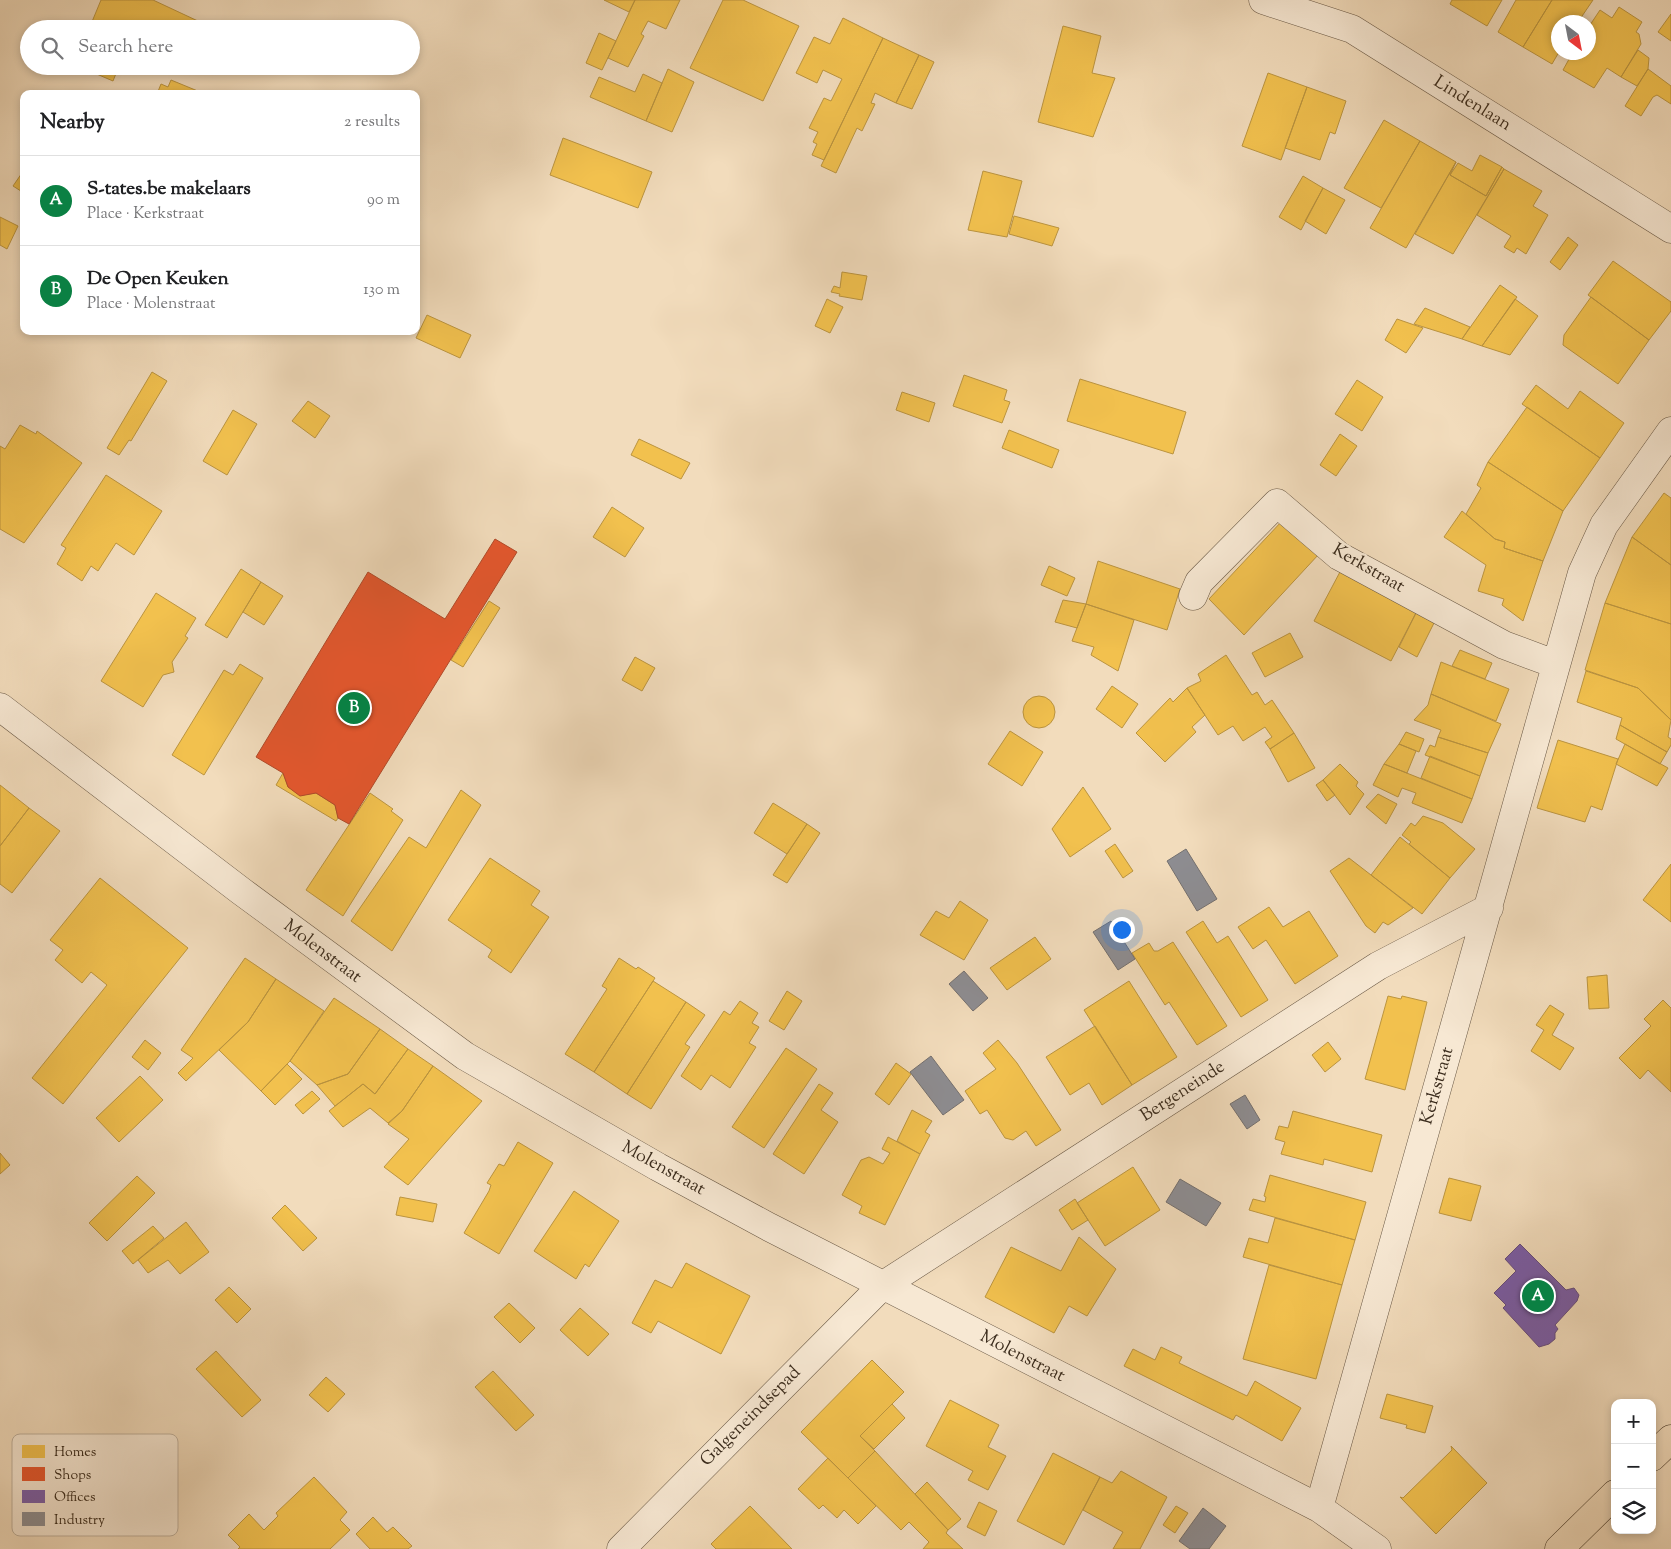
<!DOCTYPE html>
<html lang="en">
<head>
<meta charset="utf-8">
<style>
	:root { --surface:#fff; --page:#f6f6f6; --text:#202124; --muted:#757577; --line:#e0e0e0; --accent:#0b8043 }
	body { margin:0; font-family:"Sorts Mill Goudy",serif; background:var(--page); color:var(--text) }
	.controls { position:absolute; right:15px; bottom:15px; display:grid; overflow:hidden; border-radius:10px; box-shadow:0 2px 8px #0003 }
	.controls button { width:45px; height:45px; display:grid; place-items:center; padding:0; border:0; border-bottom:1px solid var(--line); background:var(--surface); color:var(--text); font:25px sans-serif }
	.compass { position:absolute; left:1551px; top:15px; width:45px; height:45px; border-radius:50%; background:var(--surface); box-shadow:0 2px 8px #0003; rotate:148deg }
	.you { position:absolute; left:1121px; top:929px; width:18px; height:18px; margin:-12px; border:4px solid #fff; border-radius:50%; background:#1a73e8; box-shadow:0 0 0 8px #1a73e833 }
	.badge { display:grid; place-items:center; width:32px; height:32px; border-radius:50%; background:var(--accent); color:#fff; font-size:16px; font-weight:700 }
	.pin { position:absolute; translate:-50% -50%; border:2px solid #fff; box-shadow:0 1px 5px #0006 }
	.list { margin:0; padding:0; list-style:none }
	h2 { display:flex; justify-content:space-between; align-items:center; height:65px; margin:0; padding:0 20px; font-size:21px }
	h2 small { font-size:16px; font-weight:400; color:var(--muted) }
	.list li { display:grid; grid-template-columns:32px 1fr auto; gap:15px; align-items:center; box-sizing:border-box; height:90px; padding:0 20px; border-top:1px solid var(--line) }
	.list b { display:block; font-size:19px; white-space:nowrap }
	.list p { margin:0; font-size:16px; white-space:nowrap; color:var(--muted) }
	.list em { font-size:16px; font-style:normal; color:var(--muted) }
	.icon { flex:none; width:28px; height:28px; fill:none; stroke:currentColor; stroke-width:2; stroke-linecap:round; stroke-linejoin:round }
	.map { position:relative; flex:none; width:1671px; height:1549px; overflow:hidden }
	.search { position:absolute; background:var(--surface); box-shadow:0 2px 8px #0003; left:20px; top:20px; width:400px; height:55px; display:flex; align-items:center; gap:12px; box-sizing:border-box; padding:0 18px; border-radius:28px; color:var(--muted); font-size:19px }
	.panel { position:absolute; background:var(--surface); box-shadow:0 2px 8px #0003; left:20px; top:90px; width:400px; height:245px; border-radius:10px }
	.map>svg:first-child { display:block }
	.homes { fill:#f2c14e; stroke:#bb943f }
	.shops { fill:#e4572e; stroke:#b14a29 }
	.offices { fill:#7b5ea7; stroke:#684f7e }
	.industry { fill:#8d8d92; stroke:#74706f }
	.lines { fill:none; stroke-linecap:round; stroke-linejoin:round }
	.minor-casing { stroke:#695845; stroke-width:29 }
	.primary-casing { stroke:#3b2c1d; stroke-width:29 }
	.minor { stroke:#f7e8d3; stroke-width:28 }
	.primary { stroke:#f2dcbc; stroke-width:28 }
	.labels { text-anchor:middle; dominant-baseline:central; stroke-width:5; stroke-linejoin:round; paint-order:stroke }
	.street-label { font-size:18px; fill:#3b2c1d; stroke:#f7e8d3 }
	.key { fill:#f7e8d3; stroke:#bfb09c; stroke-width:1 }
	.key-label { font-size:14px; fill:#3b2c1d }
</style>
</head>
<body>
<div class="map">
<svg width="1671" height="1549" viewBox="0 0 1671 1549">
	<rect width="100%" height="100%" fill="#f2dcbc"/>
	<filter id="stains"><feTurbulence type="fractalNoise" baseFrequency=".004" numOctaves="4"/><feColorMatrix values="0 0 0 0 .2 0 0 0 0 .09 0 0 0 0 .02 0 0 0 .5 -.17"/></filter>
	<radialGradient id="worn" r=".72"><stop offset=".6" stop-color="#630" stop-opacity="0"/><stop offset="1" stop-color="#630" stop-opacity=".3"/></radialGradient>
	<!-- homes -->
	<path class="homes" d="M101,0H153L200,22L197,29H89Z
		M604,0H635L629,12Z
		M635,0H680L666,29L648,21L641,34L644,36L628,67L608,58Z
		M723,0H743L799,26L763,101L690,68Z
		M1452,0H1502L1487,26L1450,4Z
		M1516,0H1552L1523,47L1498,32Z
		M1552,0H1593L1578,22H1558L1559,52L1552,64L1523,47Z
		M1619,7L1642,22L1636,32L1639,34L1641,44L1621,77L1607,68L1594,88L1563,70L1573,52H1588V28L1600,10L1612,18Z
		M1671,14V41L1658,32Z
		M843,18L883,38L824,160L812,155L817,144L813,142L818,132L809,128L824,98L831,101L842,79L823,70L817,83L796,73L814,37L830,44Z
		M1063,26L1101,36L1092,73L1115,78L1093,137L1038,122Z
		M599,33L616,41L602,70L586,63Z
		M883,38L919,55L896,103L875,93L871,103L875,104L862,131L857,128L836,173L821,166Z
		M1638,50L1649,58L1648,69L1637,86L1621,77Z
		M919,55L934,62L912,109L896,103Z
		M78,66H119L113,81Z
		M668,69L694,82L672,132L646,121Z
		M1648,69L1671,86V104L1657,95L1653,97L1641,116L1625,106Z
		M1268,73L1307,87L1281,160L1242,146Z
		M643,74L662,83L646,121L590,97L599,77L635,92Z
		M171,80L205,94H157L161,84L168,87Z
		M1307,87L1346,101L1335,134L1330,132L1320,160L1285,148Z
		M1384,120L1420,141L1381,208L1344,188Z
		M563,138L652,172L638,208L550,175Z
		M1420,141L1456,162L1406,248L1370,228Z
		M1480,155L1502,167L1486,196L1450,175L1458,163L1472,171Z
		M1456,162L1450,175L1486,196L1502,167L1504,169L1453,254L1415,234Z
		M1504,169L1542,191L1533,206L1548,215L1526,254L1517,248L1514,253L1504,247L1511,236L1477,215Z
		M24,170V193L13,186Z
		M983,171L1022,181L1007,237L968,230Z
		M1303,176L1323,188L1301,230L1279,217Z
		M1323,188L1345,200L1326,234L1305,221Z
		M1014,216L1059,228L1052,246L1009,234Z
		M0,217L18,226L7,249L0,245Z
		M1568,237L1578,245L1560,270L1550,262Z
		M1613,261L1671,302V311L1649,340L1588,295Z
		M842,272L867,276L862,300L839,296L840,294L831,292L834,286L840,288Z
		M1500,285L1517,297L1482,346L1462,339Z
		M1591,297L1649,340L1618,384L1563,345L1564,335Z
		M827,299L843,307L830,333L815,326Z
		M1515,299L1538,316L1510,355L1482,346Z
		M1425,308L1470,327L1462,339L1414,324Z
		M427,315L471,335L460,358L416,338Z
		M1397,319L1423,328L1406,353L1385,340Z
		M152,372L167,381L131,441L129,440L119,455L107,448Z
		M964,375L1007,390L1004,400L1010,402L1002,423L953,406Z
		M1080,379L1186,412L1173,454L1067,421Z
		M1357,380L1383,397L1362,431L1335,414Z
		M1536,385L1568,409L1580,391L1624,423L1600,458L1522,404Z
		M902,392L935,403L929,422L896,410Z
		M308,401L330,416L315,438L292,421Z
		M1527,407L1600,458L1563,511L1488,462Z
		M233,410L257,424L227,475L203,461Z
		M20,425L36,434L37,431L82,463L24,543L0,529V446L5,449Z
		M1009,430L1059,450L1052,468L1002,448Z
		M1340,434L1357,446L1336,476L1320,465Z
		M639,439L690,463L681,479L631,455Z
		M1488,462L1563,511L1543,561L1504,548L1505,542L1495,539L1466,514L1481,488L1477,485Z
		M106,475L162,511L134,555L116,543L98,571L91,566L82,581L57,564L66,548L61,545Z
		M1664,493L1671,498V565L1632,537Z
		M612,507L644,528L625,557L593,537Z
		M1462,511L1495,539L1505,542L1504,548L1543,561L1523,621L1502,605L1504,599L1478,591L1486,565L1444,537Z
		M1282,521L1319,554L1244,635L1209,599Z
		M1632,537L1671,565V624L1605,603Z
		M1098,561L1180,589L1167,630L1086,604Z
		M1049,566L1075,578L1067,596L1041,585Z
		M241,569L261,582L227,638L205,625Z
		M1341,570L1418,609L1391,661L1314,621Z
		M261,582L283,596L264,625L243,612Z
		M156,593L196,618L185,636L188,638L172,662L174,672L163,675L143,707L101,681Z
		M1063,600L1086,604L1077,628L1055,622Z
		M489,601L500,608L463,667L451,660Z
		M1605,603L1671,624V720L1638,688L1585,670Z
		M1086,604L1134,620L1118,671L1091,655L1094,647L1072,641Z
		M1418,609L1436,619L1417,657L1399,647Z
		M1290,633L1303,657L1265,677L1252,653Z
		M1460,650L1492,663L1485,679L1452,666Z
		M1226,655L1252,695L1257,692L1265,705L1272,700L1294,733L1270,749L1265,742L1272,737L1265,727L1243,741L1233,726L1218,735L1187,688L1201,681L1198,674Z
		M635,657L655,668L642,691L622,680Z
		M1441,662L1509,689L1496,721L1431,694Z
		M240,664L263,678L204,775L172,755L224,670L233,675Z
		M1586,671L1638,688L1671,720L1668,737L1671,739V745L1667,752L1620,725L1622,718L1577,702Z
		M1112,686L1138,704L1122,728L1096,709Z
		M1187,688L1205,715L1192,727L1196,732L1165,762L1136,733L1170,698L1173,702Z
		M1431,694L1501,724L1488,753L1438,737L1441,730L1414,720L1428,705Z
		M1023 712a16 16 0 1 1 32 0a16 16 0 1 1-32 0Z
		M1620,725L1667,752L1660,764L1616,739Z
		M1010,731L1043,752L1022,786L988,764Z
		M1406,732L1424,739L1419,752L1399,744Z
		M1294,733L1315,768L1288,782L1270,749Z
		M1438,737L1488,753L1480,776L1425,755L1430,745L1435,747Z
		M1558,740L1618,759L1602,810L1591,806L1585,822L1537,808Z
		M1399,744L1416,751L1407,773L1384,764Z
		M1625,744L1668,768L1657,786L1616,764Z
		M1430,756L1480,776L1472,799L1421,778Z
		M1340,764L1358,782L1356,786L1364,794L1350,815L1323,780Z
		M1384,764L1472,799L1462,823L1412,803L1416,793L1402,788L1398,797L1373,785Z
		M283,773L288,787L302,795L316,793L335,805L338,818L336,821L276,785Z
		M1323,780L1335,795L1327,801L1316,785Z
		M0,785L29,808L0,846Z
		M1083,787L1111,829L1070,857L1052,829Z
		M461,790L481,805L392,951L351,921L409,837L426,848Z
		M370,793L393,809L391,811L403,820L343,916L306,890Z
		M1378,794L1397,804L1386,824L1366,807Z
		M773,803L807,824L787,854L754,833Z
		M29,808L60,831L12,893L0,884V846Z
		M1423,816L1443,823L1475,849L1450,878L1409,844L1411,842L1402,835L1411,823L1415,826Z
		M807,824L820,833L787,883L773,875Z
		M1400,837L1450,878L1422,914L1371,875Z
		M1115,844L1133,871L1123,878L1105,851Z
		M490,858L540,891L531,905L549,917L511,973L488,957L492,950L448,920Z
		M1349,858L1371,875L1413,908L1388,925L1383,922L1375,933L1366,926L1330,871Z
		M1671,864V922L1643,900Z
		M100,878L188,948L63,1104L32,1078L107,985L91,972L82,983L55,960L63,950L50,940Z
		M960,901L988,920L964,960L920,935L936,911L949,918Z
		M1269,907L1283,927L1309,911L1338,956L1295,984L1266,940L1253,949L1238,927Z
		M1203,921L1217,943L1228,936L1268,1000L1241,1017L1186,932Z
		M1035,937L1051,959L1007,990L990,968Z
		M1173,942L1227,1026L1197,1045L1169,1002L1165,1005L1132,953L1149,943L1154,951H1158Z
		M245,958L276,979L248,1022L186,1081L178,1073L193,1058L181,1050Z
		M619,958L636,969L638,967L655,978L594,1072L565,1054L607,989L602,986Z
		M1607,975L1609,1008L1589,1009L1587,977Z
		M276,979L324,1011L290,1061L261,1091L219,1050L248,1022Z
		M653,981L686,1002L627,1094L594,1072Z
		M1129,981L1177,1057L1132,1085L1084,1010Z
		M787,991L802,1001L784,1030L769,1021Z
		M1388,996L1401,999L1402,996L1427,1002L1405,1090L1365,1079Z
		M334,998L380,1029L348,1074L317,1085L290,1061Z
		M1663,1000L1671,1008V1092L1648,1070L1640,1079L1619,1058L1651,1026L1644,1019Z
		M740,1001L758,1013L752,1023L759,1027L749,1043L756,1047L730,1088L711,1075L701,1090L681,1076L724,1011L730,1015Z
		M686,1002L705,1015L685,1044L690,1047L651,1109L627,1094Z
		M1550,1005L1564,1014L1552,1035L1574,1048L1560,1070L1531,1051L1544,1030L1536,1025Z
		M1095,1026L1132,1085L1102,1105L1089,1083L1070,1095L1046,1057Z
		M380,1029L408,1049L375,1094L363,1084L335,1106L317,1085L348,1074Z
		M145,1040L161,1053L148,1070L132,1057Z
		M998,1040L1017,1063L1061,1130L1036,1146L1026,1131L1013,1140L1005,1138L987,1110L980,1114L965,1091L996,1069L983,1053Z
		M1328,1042L1341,1059L1325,1072L1312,1055Z
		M786,1048L817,1069L764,1148L732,1127Z
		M408,1049L433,1066L402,1111L388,1123L370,1108L343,1127L329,1111L363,1084L375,1094Z
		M896,1063L911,1074L889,1105L875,1094Z
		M287,1064L302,1079L275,1105L261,1091Z
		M433,1066L482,1101L408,1185L384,1167L409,1139L388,1124L402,1111Z
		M140,1076L163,1100L119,1142L96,1118Z
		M819,1084L833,1093L821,1110L838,1122L804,1174L773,1154Z
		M312,1091L320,1099L303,1114L295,1105Z
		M912,1110L932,1121L925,1132L930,1135L920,1154L897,1141Z
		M1293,1111L1382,1135L1372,1172L1324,1159L1323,1165L1281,1154L1285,1142L1275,1139L1279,1126L1288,1128Z
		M888,1137L920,1154L885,1225L859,1213L862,1206L842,1195L861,1160L869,1157L883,1164L890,1153L882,1149Z
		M518,1142L553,1163L499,1254L464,1233L489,1191L491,1185L487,1183L499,1164L504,1166Z
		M0,1153L10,1165L0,1174Z
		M1133,1167L1160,1210L1105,1246L1077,1203Z
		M1270,1175L1366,1202L1355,1240L1249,1210L1253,1199L1265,1202L1266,1197L1264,1196Z
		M137,1176L155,1193L107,1241L89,1223Z
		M1449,1178L1481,1186L1471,1221L1439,1213Z
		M574,1191L619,1221L589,1267L585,1264L576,1279L534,1251Z
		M400,1197L437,1204L433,1222L396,1215Z
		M1075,1199L1088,1220L1072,1230L1059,1210Z
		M285,1205L317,1238L303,1251L272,1218Z
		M1275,1218L1355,1240L1342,1285L1243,1257L1249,1238L1268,1243Z
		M186,1222L209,1252L180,1274L168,1260L148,1273L138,1260Z
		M153,1226L164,1238L133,1264L122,1251Z
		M1079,1237L1116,1269L1087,1316L1069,1306L1054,1333L985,1297L1011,1247L1061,1271Z
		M686,1263L750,1296L721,1354L658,1321L651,1333L632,1323L655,1280L672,1288Z
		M1269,1265L1342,1285L1316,1379L1243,1359Z
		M229,1287L251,1309L237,1323L215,1300Z
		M509,1303L535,1328L520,1343L494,1317Z
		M580,1308L609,1334L588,1356L560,1330Z
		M1161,1347L1182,1357L1179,1363L1247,1396L1255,1381L1301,1408L1282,1441L1236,1415L1233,1420L1124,1366L1133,1349L1155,1360Z
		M216,1351L261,1400L242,1417L196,1369Z
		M872,1360L904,1392L860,1436L875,1451L848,1478L801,1432Z
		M493,1371L534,1415L516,1431L475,1387Z
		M326,1377L345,1394L328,1412L309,1395Z
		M1387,1394L1433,1406L1425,1433L1406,1428L1407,1425L1380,1418Z
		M950,1400L999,1425L988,1447L1006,1456L988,1490L968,1480L973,1471L926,1446Z
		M892,1404L905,1418L874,1449L860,1436Z
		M1451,1446L1487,1483L1436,1534L1400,1497L1403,1498L1452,1450Z
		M875,1451L948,1530L946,1533L963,1549H923L929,1542L909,1522L901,1530L848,1478Z
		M1053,1453L1100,1477L1064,1545L1017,1521Z
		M828,1458L876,1506L858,1524L844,1510L837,1518L823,1505L819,1509L798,1489Z
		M1121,1471L1167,1497L1140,1549H1113L1123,1532L1083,1510L1100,1477L1112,1483Z
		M314,1477L347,1512L340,1520L350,1530L330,1549H238L240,1547L228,1535L249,1514L264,1530L278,1516L276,1513Z
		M927,1482L961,1519L948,1530L915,1494Z
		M979,1502L997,1511L985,1536L967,1527Z
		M750,1506L792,1549H716L711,1544Z
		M1176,1506L1188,1513L1175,1533L1163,1525Z
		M373,1517L387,1532L393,1527L412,1546L408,1549H370L356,1534Z"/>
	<!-- shops -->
	<path class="shops" d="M495,539L517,552L349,824L338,818L335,805L316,793L300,796L288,787L283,773L256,757L368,572L445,619Z"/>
	<!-- offices -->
	<path class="offices" d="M1520,1244L1566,1290L1574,1288L1579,1295L1577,1301L1555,1325L1558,1329L1555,1333V1339L1549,1344L1539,1347L1503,1308L1506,1305L1494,1293L1516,1271L1505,1259Z"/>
	<!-- industry -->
	<path class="industry" d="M1186,849L1217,899L1197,911L1167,861Z
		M1111,921L1135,959L1118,970L1093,932Z
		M964,971L988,998L973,1011L949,984Z
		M931,1056L964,1100L943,1115L910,1072Z
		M1245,1095L1260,1120L1247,1129L1230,1104Z
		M1180,1179L1221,1203L1206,1226L1166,1202Z
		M1203,1508L1226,1526L1209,1549H1190L1179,1541Z"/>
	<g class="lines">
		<defs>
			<path id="minor" d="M1263,0L1352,29L1671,229
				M1193,596L1199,582L1277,503L1339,556L1504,645L1555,664
				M0,707L241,891L465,1056L658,1167L769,1227L1319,1508L1377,1549
				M1319,1508L1582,573L1604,525L1671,431
				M621,1549L882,1286L1378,966L1489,908"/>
			<path id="primary" d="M1652,1457L1671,1439
				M1559,1549L1615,1494"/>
		</defs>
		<!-- minor casing -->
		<use href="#minor" class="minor-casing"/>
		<!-- primary casing -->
		<use href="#primary" class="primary-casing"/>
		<!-- minor -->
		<use href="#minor" class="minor"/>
		<!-- primary -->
		<use href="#primary" class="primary"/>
	</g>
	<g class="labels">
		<!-- street labels -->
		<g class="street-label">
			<text transform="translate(1472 104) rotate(32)">Lindenlaan</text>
			<text transform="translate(1368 569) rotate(30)">Kerkstraat</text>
			<text transform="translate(322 952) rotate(37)">Molenstraat</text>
			<text transform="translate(1438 1086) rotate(-74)">Kerkstraat</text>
			<text transform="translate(1183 1092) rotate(-33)">Bergeneinde</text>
			<text transform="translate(663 1169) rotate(29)">Molenstraat</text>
			<text transform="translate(1022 1357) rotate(27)">Molenstraat</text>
			<text transform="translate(751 1417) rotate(-45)">Galgeneindsepad</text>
		</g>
	</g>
	<!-- legend -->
	<rect x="12" y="1434" width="166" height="102" rx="8" class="key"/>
	<rect x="22" y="1445" width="23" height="13" fill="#f2c14e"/>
	<rect x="22" y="1467" width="23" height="14" fill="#e4572e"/>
	<rect x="22" y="1490" width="23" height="13" fill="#7b5ea7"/>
	<rect x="22" y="1512" width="23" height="14" fill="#8d8d92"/>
	<g class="key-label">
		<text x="54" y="1456">Homes</text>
		<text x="54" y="1479">Shops</text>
		<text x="54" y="1501">Offices</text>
		<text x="54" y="1524">Industry</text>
	</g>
	<rect width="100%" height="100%" filter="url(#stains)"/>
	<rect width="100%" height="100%" fill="url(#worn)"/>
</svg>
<div class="controls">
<button>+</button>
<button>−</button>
<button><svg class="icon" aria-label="layers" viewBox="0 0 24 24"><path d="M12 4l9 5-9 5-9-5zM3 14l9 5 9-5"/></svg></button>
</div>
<svg class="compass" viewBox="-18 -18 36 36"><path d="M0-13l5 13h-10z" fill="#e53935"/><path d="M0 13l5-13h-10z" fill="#757577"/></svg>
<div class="you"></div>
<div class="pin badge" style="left:1538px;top:1296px">A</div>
<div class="pin badge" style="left:354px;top:708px">B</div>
<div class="search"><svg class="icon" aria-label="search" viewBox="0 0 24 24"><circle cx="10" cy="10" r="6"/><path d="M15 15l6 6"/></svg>Search here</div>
<section class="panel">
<h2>Nearby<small>2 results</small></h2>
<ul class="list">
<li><span class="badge">A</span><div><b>S-tates.be makelaars</b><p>Place · Kerkstraat</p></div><em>90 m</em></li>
<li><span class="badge">B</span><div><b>De Open Keuken</b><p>Place · Molenstraat</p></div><em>130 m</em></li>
</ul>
</section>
</div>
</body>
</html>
